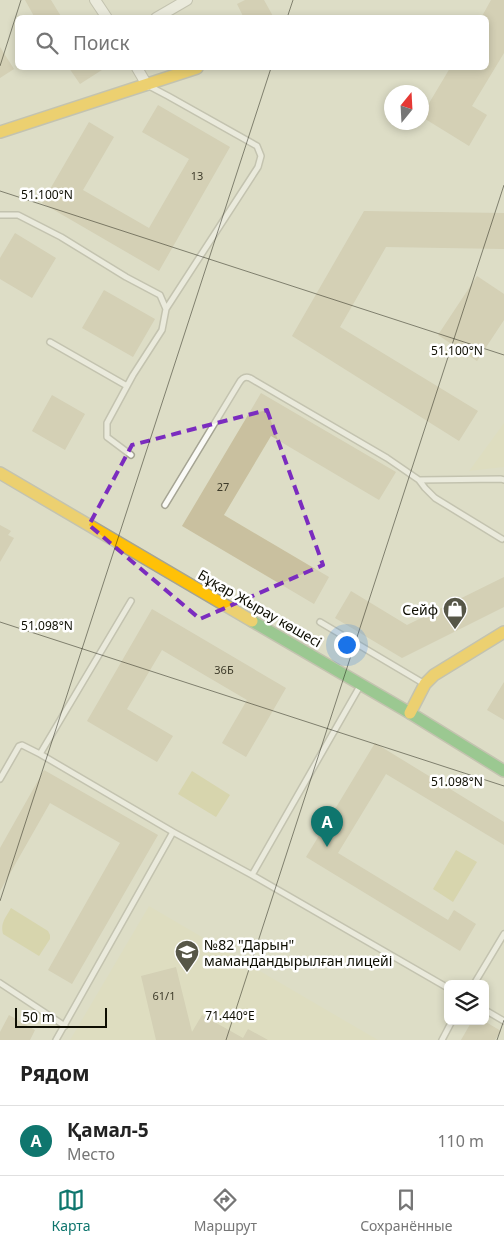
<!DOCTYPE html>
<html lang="ru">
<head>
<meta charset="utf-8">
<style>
	:root { --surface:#fff; --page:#f2f2f2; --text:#222; --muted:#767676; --line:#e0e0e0; --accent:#0f766e }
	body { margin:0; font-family:"Noto Sans",sans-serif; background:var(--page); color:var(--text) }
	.controls { position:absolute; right:15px; bottom:15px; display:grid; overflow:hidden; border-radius:8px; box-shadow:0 2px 8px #0003 }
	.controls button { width:45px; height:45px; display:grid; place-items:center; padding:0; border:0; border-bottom:1px solid var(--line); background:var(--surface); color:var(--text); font:25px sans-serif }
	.compass { position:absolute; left:384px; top:85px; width:45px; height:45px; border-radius:50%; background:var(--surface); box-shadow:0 2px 8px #0003; rotate:18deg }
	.scale { position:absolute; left:15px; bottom:12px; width:92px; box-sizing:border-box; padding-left:5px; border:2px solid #0e0e02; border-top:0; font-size:14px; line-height:18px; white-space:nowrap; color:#0e0e02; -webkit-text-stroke:4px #fff; paint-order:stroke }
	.you { position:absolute; left:346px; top:644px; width:18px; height:18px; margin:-12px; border:4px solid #fff; border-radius:50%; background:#1a73e8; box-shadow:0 0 0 8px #1a73e833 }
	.badge { display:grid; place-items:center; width:32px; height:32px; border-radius:50%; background:var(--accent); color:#fff; font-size:16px; font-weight:700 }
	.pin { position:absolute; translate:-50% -41px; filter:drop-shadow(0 1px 2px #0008) }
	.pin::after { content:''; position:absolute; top:26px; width:18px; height:15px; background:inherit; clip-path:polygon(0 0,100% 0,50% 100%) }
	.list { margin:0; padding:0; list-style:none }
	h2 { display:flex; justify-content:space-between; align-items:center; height:65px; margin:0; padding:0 20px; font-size:21px }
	h2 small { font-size:16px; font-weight:400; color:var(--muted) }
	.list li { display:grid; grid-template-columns:32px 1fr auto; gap:15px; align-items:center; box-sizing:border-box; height:70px; padding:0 20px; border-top:1px solid var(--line) }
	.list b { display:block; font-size:19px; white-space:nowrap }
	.list p { margin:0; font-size:16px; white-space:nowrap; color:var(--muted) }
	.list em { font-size:16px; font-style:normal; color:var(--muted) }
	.icon { flex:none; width:28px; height:28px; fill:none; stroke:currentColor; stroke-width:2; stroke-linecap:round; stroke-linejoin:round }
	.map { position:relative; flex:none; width:504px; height:1040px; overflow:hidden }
	.search { position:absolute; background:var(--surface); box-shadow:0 2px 8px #0003; left:15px; right:15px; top:15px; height:55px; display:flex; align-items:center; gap:12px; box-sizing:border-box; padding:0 18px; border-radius:8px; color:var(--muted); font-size:19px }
	.sheet { height:135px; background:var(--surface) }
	nav { display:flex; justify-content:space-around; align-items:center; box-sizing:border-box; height:70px; border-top:1px solid var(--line); background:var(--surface); font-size:14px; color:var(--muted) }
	nav a { display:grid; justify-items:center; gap:2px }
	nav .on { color:var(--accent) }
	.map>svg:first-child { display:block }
	.built { fill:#dfdeb9 }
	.green { fill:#d0cc8e }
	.building { fill:#c9c09f }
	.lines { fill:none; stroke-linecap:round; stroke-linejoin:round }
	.lane-casing { stroke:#a5a493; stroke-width:8 }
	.street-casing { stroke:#a5a493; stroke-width:12 }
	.fast-casing { stroke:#a5a493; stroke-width:14 }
	.slow-casing { stroke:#a5a493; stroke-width:14 }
	.lane { stroke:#fafaf6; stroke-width:5 }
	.street { stroke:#fafaf6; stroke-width:10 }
	.fast { stroke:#4caf50; stroke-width:11 }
	.slow { stroke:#ffc107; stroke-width:11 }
	.marked { fill:none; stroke:#7b2cbf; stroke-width:4; stroke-dasharray:10 6; stroke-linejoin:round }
	.ticks { fill:none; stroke:#0e0e02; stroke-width:1; stroke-opacity:0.45 }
	.labels { text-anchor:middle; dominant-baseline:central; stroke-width:5; stroke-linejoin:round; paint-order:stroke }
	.number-label { font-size:11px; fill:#3d3a29 }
	.street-label { font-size:14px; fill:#0e0e02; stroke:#fff }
	.poi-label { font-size:14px; fill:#0e0e02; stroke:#fff; text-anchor:end }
	.ticks-label { font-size:12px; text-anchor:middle; fill:#0e0e02; stroke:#fff; stroke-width:5; stroke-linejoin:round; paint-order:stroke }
</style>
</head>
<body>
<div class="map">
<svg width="504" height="1040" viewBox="0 0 504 1040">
	<rect width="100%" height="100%" fill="#ddddc6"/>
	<!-- built -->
	<path class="built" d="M504,423V467L469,471Z
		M149,906L378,1040H70Z"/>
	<!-- green -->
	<path class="green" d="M192,771L230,795L216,817L178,794Z
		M456,850L477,862L453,902L433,889Z
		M11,908L48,931L50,935V939L39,956L3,934C0,923 6,917 11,908Z"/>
	<!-- building -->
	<path class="building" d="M25,0H51L62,18H35Z
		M245,0H264L274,18H244L237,4Z
		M491,0H504V53L472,106L487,115L469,146L422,117V115L450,68H486V18H481Z
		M0,47L14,69L0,78Z
		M69,68H105L80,84Z
		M158,105L230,147L159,271L42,203L89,122L114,137L83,190L149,228L189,159L142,132Z
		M364,211L504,213V249L386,247L340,327L478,411L459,441L292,336Z
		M15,233L56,258L32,298L0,279V258Z
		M477,276L504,294V320L477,361L438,335Z
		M104,290L155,319L133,357L82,328Z
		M261,393L396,472L379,500L271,436L224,515L329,577L314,604L182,526Z
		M52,395L85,414L65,450L32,431Z
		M0,525L11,531L8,535L14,538L0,562Z
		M504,577V607L402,658L335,618L351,591L407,625Z
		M152,609L286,688L246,757L222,743L247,700L162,650L127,709L173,736L157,762L87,721Z
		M504,682V720L487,710Z
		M375,743L504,822V845L386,774L338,853L448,920L454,910L476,924L460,951L306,857Z
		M44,770L158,835L72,984L48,970L120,843L50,803L0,891V848Z
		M176,967L192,1032L202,1015L243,1038L248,1029L268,1040H156L141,976Z
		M9,1015L35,1030L30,1040H0V1032Z
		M472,1021H484L501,1031L495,1040H461Z"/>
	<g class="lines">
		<defs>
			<path id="lane" d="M149,86L168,96L257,146L261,156L258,167L166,309
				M0,215H18L61,237L126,277L160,295L166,309L162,330L133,375L107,423V437L131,455
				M50,342L127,386
				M419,480L425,488L435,498L502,539
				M165,505L239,383C242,378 245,376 250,378L387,458L419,480L501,479L504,480
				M320,622L423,683
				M40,754L131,601
				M0,779L19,746L22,745L40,754L173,832
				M252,875L360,686
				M0,983L65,1026
				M474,984L504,934
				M485,1010L504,1021
				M56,1040L173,832L252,875L448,988
				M442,1040L452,1021"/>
			<path id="street" d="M95,0L107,18
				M156,18L187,0
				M137,68L147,85"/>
			<path id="fast" d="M252,621L410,713L504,771"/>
			<path id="slow" d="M0,132L197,68
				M0,473L252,621
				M410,713L425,684L434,675L504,632"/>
		</defs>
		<!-- lane casing -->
		<use href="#lane" class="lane-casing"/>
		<!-- street casing -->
		<use href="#street" class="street-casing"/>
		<!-- fast casing -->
		<use href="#fast" class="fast-casing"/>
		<!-- slow casing -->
		<use href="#slow" class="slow-casing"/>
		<!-- lane -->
		<use href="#lane" class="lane"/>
		<!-- street -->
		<use href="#street" class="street"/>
		<!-- fast -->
		<use href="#fast" class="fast"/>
		<!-- slow -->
		<use href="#slow" class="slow"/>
	</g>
	<!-- marked area -->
	<path d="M0 0H504V1040H0ZM267,410L323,565L200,619L89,525L132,445Z" fill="#ddddc6" fill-opacity=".55" fill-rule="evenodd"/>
	<path class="marked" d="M267,410L323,565L200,619L89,525L132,445Z"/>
	<!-- ticks -->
	<path class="ticks" d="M287,18L293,0M0,66L21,0M0,191L504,355M0,622L504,786M0,901L271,68M226,1040L504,185M497,1040L504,1020"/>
	<!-- icons -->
	<defs>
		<symbol id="shop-pin" viewBox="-11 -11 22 30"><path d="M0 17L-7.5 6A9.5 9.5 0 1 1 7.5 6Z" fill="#565647" stroke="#fff"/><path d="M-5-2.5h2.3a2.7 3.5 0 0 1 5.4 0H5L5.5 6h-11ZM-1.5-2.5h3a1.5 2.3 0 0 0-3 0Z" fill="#fff"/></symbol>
		<symbol id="school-pin" viewBox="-11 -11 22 30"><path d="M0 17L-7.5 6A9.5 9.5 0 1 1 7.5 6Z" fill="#565647" stroke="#fff"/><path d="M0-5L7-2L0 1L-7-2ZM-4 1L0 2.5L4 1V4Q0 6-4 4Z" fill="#fff"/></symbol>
	</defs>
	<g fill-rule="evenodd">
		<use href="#shop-pin" x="441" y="595" width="28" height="38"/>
		<use href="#school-pin" x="173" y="938" width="28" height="38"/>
	</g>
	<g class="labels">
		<!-- number labels -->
		<g class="number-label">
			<text x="197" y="175">13</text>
			<text x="223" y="486">27</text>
			<text x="224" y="669">36Б</text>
			<text x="164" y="995">61/1</text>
		</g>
		<!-- street labels -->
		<g class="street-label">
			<text transform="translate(260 608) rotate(30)">Бұқар Жырау көшесі</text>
		</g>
		<!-- poi labels -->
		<g class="poi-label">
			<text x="438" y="609">Сейф</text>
			<text x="204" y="944" text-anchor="start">№82 "Дарын"<tspan x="204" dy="16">мамандандырылған лицейі</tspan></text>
		</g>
	</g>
	<g class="ticks-label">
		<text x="47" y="199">51.100°N</text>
		<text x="457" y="355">51.100°N</text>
		<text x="47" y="630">51.098°N</text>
		<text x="457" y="786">51.098°N</text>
		<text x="230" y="1020">71.440°E</text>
	</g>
</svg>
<div class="controls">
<button><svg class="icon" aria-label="layers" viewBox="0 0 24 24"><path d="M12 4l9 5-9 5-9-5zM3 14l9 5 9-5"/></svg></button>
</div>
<svg class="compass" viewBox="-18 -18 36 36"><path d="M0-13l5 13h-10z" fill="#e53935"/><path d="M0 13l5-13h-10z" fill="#767676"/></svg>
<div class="scale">50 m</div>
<div class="you"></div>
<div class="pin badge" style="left:327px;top:847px">A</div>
<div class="search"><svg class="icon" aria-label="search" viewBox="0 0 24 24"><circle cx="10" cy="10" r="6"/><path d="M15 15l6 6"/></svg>Поиск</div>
</div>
<section class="sheet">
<h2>Рядом<small></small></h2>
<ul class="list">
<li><span class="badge">A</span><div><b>Қамал-5</b><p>Место</p></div><em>110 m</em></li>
</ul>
</section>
<nav>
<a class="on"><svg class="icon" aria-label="map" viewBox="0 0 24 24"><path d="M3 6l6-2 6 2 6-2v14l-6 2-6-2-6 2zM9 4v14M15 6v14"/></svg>Карта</a>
<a><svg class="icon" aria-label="directions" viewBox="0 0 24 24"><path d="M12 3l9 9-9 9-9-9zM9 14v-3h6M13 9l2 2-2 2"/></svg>Маршрут</a>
<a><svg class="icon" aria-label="saved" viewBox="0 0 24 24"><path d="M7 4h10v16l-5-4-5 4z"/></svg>Сохранённые</a>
</nav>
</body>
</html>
